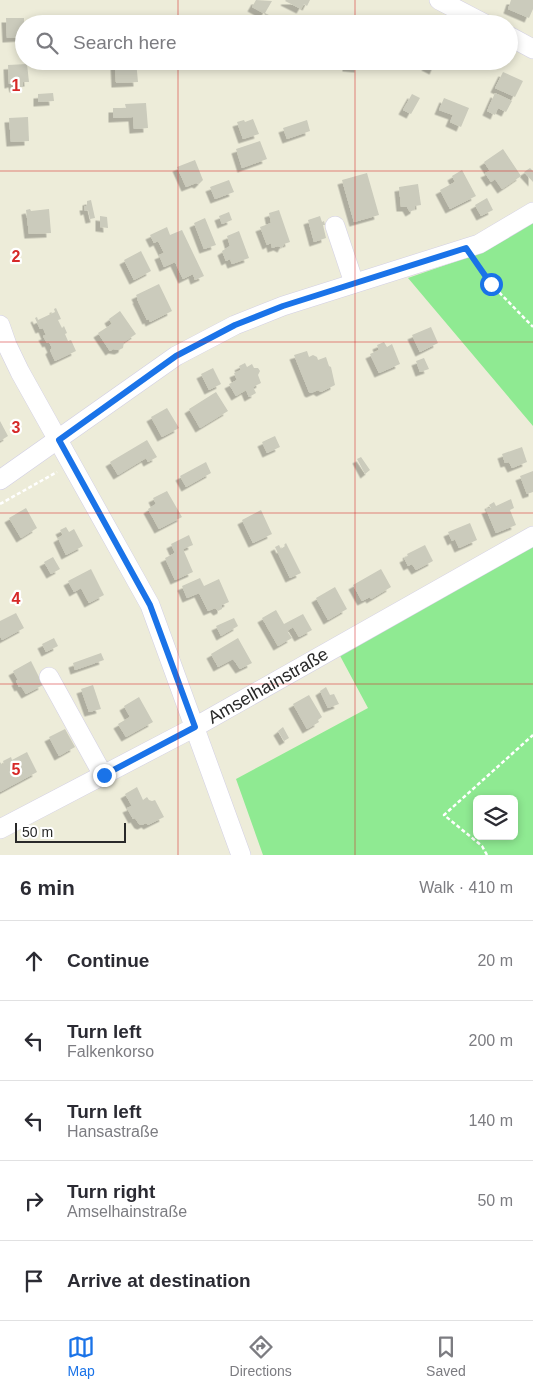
<!DOCTYPE html>
<html lang="en">
<head>
<meta charset="utf-8">
<style>
	:root { --surface:#fff; --page:#f7f7f7; --text:#2b2b33; --muted:#7c7c81; --line:#e1e1e2; --accent:#1a73e8 }
	body { margin:0; font-family:Arial,sans-serif; background:var(--page); color:var(--text) }
	.controls { position:absolute; right:15px; bottom:15px; display:grid; overflow:hidden; border-radius:8px; box-shadow:0 2px 8px #0003 }
	.controls button { width:45px; height:45px; display:grid; place-items:center; padding:0; border:0; border-bottom:1px solid var(--line); background:var(--surface); color:var(--text); font:25px sans-serif }
	.scale { position:absolute; left:15px; bottom:12px; width:111px; box-sizing:border-box; padding-left:5px; border:2px solid #292929; border-top:0; font-size:14px; line-height:18px; white-space:nowrap; color:#292929; -webkit-text-stroke:4px #fff; paint-order:stroke }
	.stop { position:absolute; width:15px; height:15px; margin:-11px; border:4px solid #1a73e8; border-radius:50%; background:#fff }
	.stop.end { background:#1a73e8; border-color:#fff; box-shadow:0 1px 5px #0008 }
	.list { margin:0; padding:0; list-style:none }
	h2 { display:flex; justify-content:space-between; align-items:center; height:65px; margin:0; padding:0 20px; font-size:21px }
	h2 small { font-size:16px; font-weight:400; color:var(--muted) }
	.list li { display:grid; grid-template-columns:32px 1fr auto; gap:15px; align-items:center; box-sizing:border-box; height:80px; padding:0 20px; border-top:1px solid var(--line) }
	.list b { display:block; font-size:19px; white-space:nowrap }
	.list p { margin:0; font-size:16px; white-space:nowrap; color:var(--muted) }
	.list em { font-size:16px; font-style:normal; color:var(--muted) }
	.icon { flex:none; width:28px; height:28px; fill:none; stroke:currentColor; stroke-width:2; stroke-linecap:round; stroke-linejoin:round }
	.map { position:relative; flex:none; width:533px; height:855px; overflow:hidden }
	.search { position:absolute; background:var(--surface); box-shadow:0 2px 8px #0003; left:15px; right:15px; top:15px; height:55px; display:flex; align-items:center; gap:12px; box-sizing:border-box; padding:0 18px; border-radius:28px; color:var(--muted); font-size:19px }
	.sheet { height:465px; background:var(--surface) }
	nav { display:flex; justify-content:space-around; align-items:center; box-sizing:border-box; height:70px; border-top:1px solid var(--line); background:var(--surface); font-size:14px; color:var(--muted) }
	nav a { display:grid; justify-items:center; gap:2px }
	nav .on { color:var(--accent) }
	.map>svg:first-child { display:block }
	.green { fill:#8fea92; fill-rule:evenodd }
	.building { fill:#cbcbbc; filter:url(#shadow) }
	.lines { fill:none; stroke-linecap:round; stroke-linejoin:round }
	.minor-casing { stroke:#d2cfe4; stroke-width:20 }
	.path { stroke:#fff; stroke-width:2.5; stroke-dasharray:4 2.5; stroke-linecap:butt }
	.minor { stroke:#fff; stroke-width:19 }
	.route { stroke:#1a73e8; stroke-width:6 }
	.grid { fill:none; stroke:#d62828; stroke-width:1; stroke-opacity:0.55 }
	.labels { text-anchor:middle; dominant-baseline:central; stroke-width:4.5; stroke-linejoin:round; paint-order:stroke }
	.street-label { font-size:18px; fill:#292929; stroke:#fff }
	.grid-label { font-size:16px; text-anchor:middle; font-weight:bold; fill:#d62828; stroke:#fff; stroke-width:4.5; stroke-linejoin:round; paint-order:stroke }
</style>
</head>
<body>
<div class="map">
<svg width="533" height="855" viewBox="0 0 533 855">
	<defs>
		<filter id="shadow"><feDropShadow dx="-4.5" dy="4.5" stdDeviation="0" flood-color="#0004"/></filter>
	</defs>
	<rect width="100%" height="100%" fill="#edecd9"/>
	<!-- green -->
	<path class="green" d="M533,222V426L408,278L486,251Z
		M533,545V855H263L236,779L368,708L338,652ZM477,799H514V836H477Z"/>
	<!-- building -->
	<path class="building" d="M256,0L272,1L265,13L277,19L274,24H259L265,14L252,7Z
		M286,0H310L307,6L304,4L301,9L285,1Z
		M511,0H533V9L529,18L508,9Z
		M6,18H24V37L7,38Z
		M124,61H136L138,82L116,83L115,62Z
		M347,61H359V68L347,67Z
		M429,61H438L434,70L426,66Z
		M27,64L29,82H23V87L14,88L13,83L9,84L8,65Z
		M503,72L523,81L515,97L495,88Z
		M53,93L54,101L38,102V94Z
		M495,93L512,101L506,112L498,108L495,115L487,111Z
		M412,94L420,98L411,114L403,110Z
		M444,98L469,108L461,127L450,122L453,115L439,110Z
		M146,103L148,128L134,129L133,117L113,118V108H126L125,104Z
		M28,117L29,141L11,142L9,118Z
		M253,119L259,134L243,139L237,122L244,120L245,122Z
		M307,120L310,131L287,139L283,128Z
		M260,141L267,159L242,168L236,149Z
		M503,149L521,176L502,189L495,179L491,182L485,173L490,171L484,162Z
		M195,160L203,180L199,184L196,183L186,187L177,167Z
		M530,168L533,171V182L524,172Z
		M462,170L476,196L450,209L440,190L455,182L452,176Z
		M367,173L379,215L354,222L342,180Z
		M229,180L234,192L215,199L210,187Z
		M418,184L421,205L415,206V209L410,212L407,207H401L399,187Z
		M487,198L493,210L481,216L475,205Z
		M91,200L95,218L90,219L88,210L85,211L84,206H87V201Z
		M30,209L31,211L49,209L51,233L29,234L26,210Z
		M279,210L290,242L284,244L282,248L278,246L272,248L271,243L267,245L260,227L271,223L269,213Z
		M229,212L232,220L222,224L219,216Z
		M100,216L107,217L108,228L100,227Z
		M320,216L322,222L324,221L325,225H323L326,238L314,242L308,220Z
		M205,218L216,245L204,249L194,223Z
		M167,227L170,235L182,230L204,276L195,280L193,274L183,279L175,262L164,267L159,255L164,253L158,241L154,243L150,235Z
		M239,231L249,258L232,264L230,259L226,261L222,251L230,246L227,236Z
		M141,251L151,271L134,280L124,260Z
		M159,284L172,311L150,322L149,319L147,320L137,299H138L136,295Z
		M56,308L61,319L58,320L62,328L64,326L67,333L65,334L68,341L71,340L76,351L55,361L50,350L52,348L49,342L47,343L43,336L46,335L43,328L40,329L35,318L37,317L38,320L55,312L54,309Z
		M120,311L136,334L124,342L123,348L119,350L113,349L110,351L98,333L112,324L109,319Z
		M431,327L438,343L420,352L412,335Z
		M384,342L387,347L392,344L400,364L379,373L370,354L379,350L377,345Z
		M307,351L309,357L313,355L317,357L318,360L326,357L329,366L331,367L335,385L321,392L318,390L311,393L309,392L294,355Z
		M424,358L429,369L420,372L416,361Z
		M245,363L247,367L252,364L254,368H258L260,371L258,375L261,383L253,387L256,393L249,397L246,390L236,396L229,384L237,380L234,373L241,370L239,366Z
		M213,368L221,384L209,390L201,374Z
		M216,392L228,411L200,428L189,409Z
		M167,408L179,428L162,437L151,417Z
		M0,421L8,436L0,441Z
		M275,436L280,447L267,453L262,442Z
		M147,440L157,457L148,462L146,458L118,475L110,462Z
		M522,447L527,462L512,468L509,462L505,463L502,454Z
		M361,457L370,470L365,474L357,459Z
		M206,462L211,473L186,487L180,476Z
		M533,471V492L527,494L520,476Z
		M167,491L182,517L159,529L148,509L156,504L153,498Z
		M511,499L514,508L510,510L516,525L496,533L486,509L491,508L489,505L494,502L496,506Z
		M26,508L37,528L21,538L9,518Z
		M261,510L272,534L253,543L242,520Z
		M470,523L477,540L459,548L455,539L452,541L448,532Z
		M66,527L69,532L74,529L83,546L66,555L58,538L63,535L60,530Z
		M189,535L193,545L183,549L193,572L175,580L165,558L175,553L171,544Z
		M286,543L301,573L290,578L275,547L279,545L281,549L285,546L284,545Z
		M425,545L433,561L416,570L412,564L408,566L404,558L408,556L407,554Z
		M53,557L60,569L51,574L44,562Z
		M91,569L104,595L89,603L81,588L74,592L68,581Z
		M381,569L391,587L371,599L370,597L362,601L353,585Z
		M200,578L204,586L219,579L229,602L222,605V609L218,611L215,608L208,611L199,593L187,598L182,586Z
		M335,587L347,609L328,620L316,598Z
		M276,610L284,624L303,614L312,630L299,637L293,627L287,631L292,638L278,646L262,618Z
		M16,613L24,628L2,640L0,636V621Z
		M234,618L238,626L221,636L216,626Z
		M54,638L58,646L46,652L42,644Z
		M238,638L252,663L240,669L233,659L218,667L211,654Z
		M101,653L104,660L75,670L73,663Z
		M31,661L43,685L26,694L21,686L19,687L16,681L18,680L13,671Z
		M93,685L101,709L89,712L81,689Z
		M326,687L330,695L334,694L339,704L328,708L320,691Z
		M309,695L322,717L318,720L319,722L307,729L293,704Z
		M139,697L153,722L126,737L118,724L130,717L124,706Z
		M283,727L289,738L284,741L278,731Z
		M65,729L75,747L59,756L49,737Z
		M27,752L37,772L0,792V762L2,765L4,764L3,761L11,757L12,760Z
		M137,787L143,800L147,797L149,800L152,801L155,800L164,817L148,825L146,823L142,825L139,824L135,818L133,819L127,808L132,806L125,794Z"/>
	<g class="lines">
		<defs>
			<g id="minor">
				<path d="M439,0L485,24"/>
				<path d="M509,36L533,49"/>
				<path d="M335,226L354,283"/>
				<path d="M0,325L7,345L20,372L150,605L241,855"/>
				<path d="M0,480L176,356L235,325L283,306L479,244L533,212"/>
				<path d="M49,677L103,775"/>
				<path id="s1" d="M0,829L195,727L533,536"/>
			</g>
		</defs>
		<!-- minor casing -->
		<use href="#minor" class="minor-casing"/>
		<!-- path -->
		<path class="path" d="M475,262L491,284L533,327
			M0,504L57,472
			M487,855L482,846L444,815L533,735"/>
		<!-- minor -->
		<use href="#minor" class="minor"/>
	</g>
	<g class="lines">
		<!-- route -->
		<path class="route" d="M104,775L195,727L150,605L59,440L176,356L235,325L283,306L466,248L491,284"/>
	</g>
	<!-- grid -->
	<path class="grid" d="M178,0V24M355,0V24M178,61V855M355,61V855M0,171H533M0,342H533M0,513H533M0,684H533"/>
	<g class="labels">
		<!-- street labels -->
		<g class="street-label">
			<text stroke="none"><textPath href="#s1" startOffset="304">Amselhainstraße</textPath></text>
		</g>
	</g>
	<g class="grid-label">
		<text x="16" y="91">1</text>
		<text x="16" y="262">2</text>
		<text x="16" y="433">3</text>
		<text x="16" y="604">4</text>
		<text x="16" y="775">5</text>
	</g>
</svg>
<div class="controls">
<button><svg class="icon" aria-label="layers" viewBox="0 0 24 24"><path d="M12 4l9 5-9 5-9-5zM3 14l9 5 9-5"/></svg></button>
</div>
<div class="scale">50 m</div>
<div class="stop" style="left:491px;top:284px"></div>
<div class="stop end" style="left:104px;top:775px"></div>
<div class="search"><svg class="icon" aria-label="search" viewBox="0 0 24 24"><circle cx="10" cy="10" r="6"/><path d="M15 15l6 6"/></svg>Search here</div>
</div>
<section class="sheet">
<h2>6 min<small>Walk · 410 m</small></h2>
<ul class="list">
<li><svg class="icon" aria-label="ahead" viewBox="0 0 24 24"><path d="M12 20V5M6 11l6-6 6 6"/></svg><div><b>Continue</b></div><em>20 m</em></li>
<li><svg class="icon" aria-label="left" viewBox="0 0 24 24"><path d="M17 20v-9H6M10 6l-5 5 5 5"/></svg><div><b>Turn left</b><p>Falkenkorso</p></div><em>200 m</em></li>
<li><svg class="icon" aria-label="left" viewBox="0 0 24 24"><path d="M17 20v-9H6M10 6l-5 5 5 5"/></svg><div><b>Turn left</b><p>Hansastraße</p></div><em>140 m</em></li>
<li><svg class="icon" aria-label="right" viewBox="0 0 24 24"><path d="M7 20v-9h11M14 6l5 5-5 5"/></svg><div><b>Turn right</b><p>Amselhainstraße</p></div><em>50 m</em></li>
<li><svg class="icon" aria-label="arrive" viewBox="0 0 24 24"><path d="M6 21V4h12l-3 4 3 4H6"/></svg><div><b>Arrive at destination</b></div></li>
</ul>
</section>
<nav>
<a class="on"><svg class="icon" aria-label="map" viewBox="0 0 24 24"><path d="M3 6l6-2 6 2 6-2v14l-6 2-6-2-6 2zM9 4v14M15 6v14"/></svg>Map</a>
<a><svg class="icon" aria-label="directions" viewBox="0 0 24 24"><path d="M12 3l9 9-9 9-9-9zM9 14v-3h6M13 9l2 2-2 2"/></svg>Directions</a>
<a><svg class="icon" aria-label="saved" viewBox="0 0 24 24"><path d="M7 4h10v16l-5-4-5 4z"/></svg>Saved</a>
</nav>
</body>
</html>
